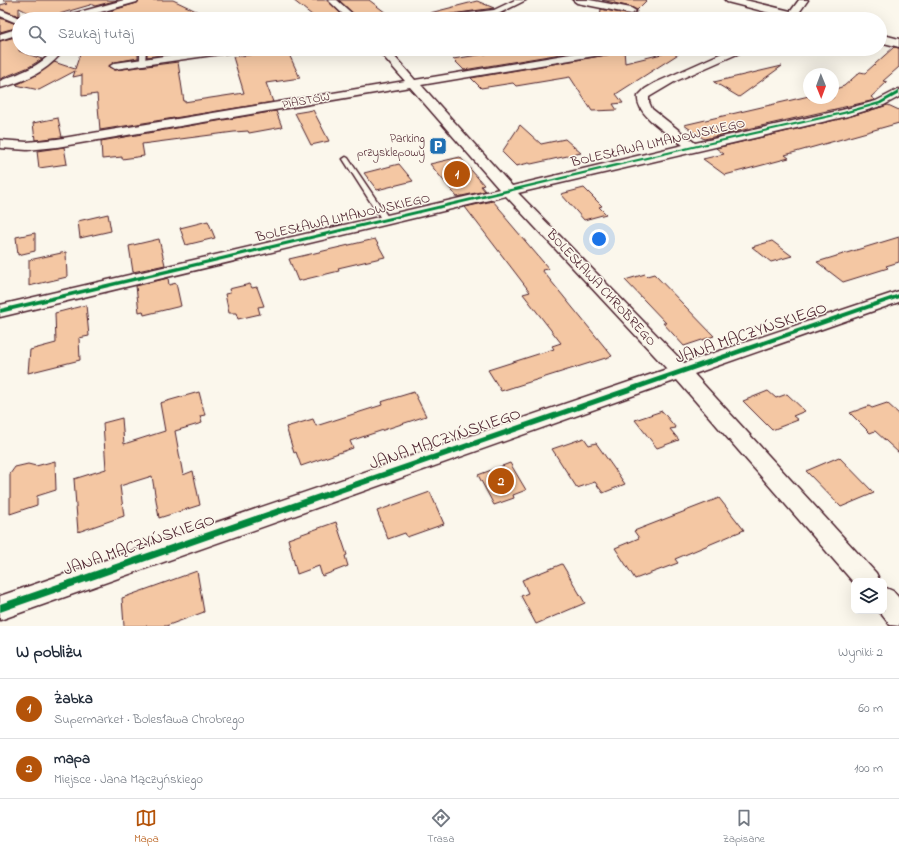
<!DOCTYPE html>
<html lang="pl">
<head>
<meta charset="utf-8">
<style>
	:root { --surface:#fff; --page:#f2f2f3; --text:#1f2937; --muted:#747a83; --line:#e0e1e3; --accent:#b45309 }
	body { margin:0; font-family:"Indie Flower",sans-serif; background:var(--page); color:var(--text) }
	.controls { position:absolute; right:12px; bottom:12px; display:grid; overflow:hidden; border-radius:8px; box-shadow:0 4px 16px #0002 }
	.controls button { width:36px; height:36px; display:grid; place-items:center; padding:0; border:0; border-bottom:1px solid var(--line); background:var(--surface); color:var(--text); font:20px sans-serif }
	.compass { position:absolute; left:803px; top:68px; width:36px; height:36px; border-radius:50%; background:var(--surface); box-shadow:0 4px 16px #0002; rotate:179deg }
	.you { position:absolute; left:599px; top:239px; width:14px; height:14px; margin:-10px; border:3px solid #fff; border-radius:50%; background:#1a73e8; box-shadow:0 0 0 6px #1a73e833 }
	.badge { display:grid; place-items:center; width:26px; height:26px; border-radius:50%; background:var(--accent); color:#fff; font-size:13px; font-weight:700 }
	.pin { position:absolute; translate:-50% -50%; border:2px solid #fff; box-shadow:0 1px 4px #0006 }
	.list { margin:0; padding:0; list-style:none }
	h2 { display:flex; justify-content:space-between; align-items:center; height:52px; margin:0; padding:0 16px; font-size:17px }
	h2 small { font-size:13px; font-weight:400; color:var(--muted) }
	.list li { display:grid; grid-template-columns:26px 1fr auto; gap:12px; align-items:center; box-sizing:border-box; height:60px; padding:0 16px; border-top:1px solid var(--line) }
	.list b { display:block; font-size:15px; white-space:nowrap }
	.list p { margin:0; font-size:13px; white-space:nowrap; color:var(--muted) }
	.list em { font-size:13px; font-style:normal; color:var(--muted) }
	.icon { flex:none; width:22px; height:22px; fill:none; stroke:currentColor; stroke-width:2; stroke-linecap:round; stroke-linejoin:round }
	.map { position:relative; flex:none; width:899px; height:626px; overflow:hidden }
	.search { position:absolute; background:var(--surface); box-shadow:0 4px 16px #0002; left:12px; right:12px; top:12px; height:44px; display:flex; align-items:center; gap:10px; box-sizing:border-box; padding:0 14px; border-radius:22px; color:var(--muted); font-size:15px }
	.sheet { height:172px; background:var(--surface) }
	nav { display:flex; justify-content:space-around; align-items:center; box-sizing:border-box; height:56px; border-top:1px solid var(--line); background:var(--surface); font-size:11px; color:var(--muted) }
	nav a { display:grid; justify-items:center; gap:2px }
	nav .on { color:var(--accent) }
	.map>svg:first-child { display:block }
	.building { fill:#f4c7a3; stroke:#4a1f2b }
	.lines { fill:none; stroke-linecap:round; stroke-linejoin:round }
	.lane-casing { stroke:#4a1f2b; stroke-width:3 }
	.street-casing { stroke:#4a1f2b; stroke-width:3 }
	.secondary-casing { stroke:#4a1f2b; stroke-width:3 }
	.lane { fill:#fbf7ec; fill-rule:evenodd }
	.street { fill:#fbf7ec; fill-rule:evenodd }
	.secondary { fill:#fbf7ec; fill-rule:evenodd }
	.cycleway-casing { stroke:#fbf7ec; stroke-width:2 }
	.cycleway { fill:#00873e; fill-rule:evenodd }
	.labels { text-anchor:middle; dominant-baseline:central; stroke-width:3; stroke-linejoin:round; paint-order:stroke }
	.far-street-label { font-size:12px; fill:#4a1f2b; stroke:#fbf7ec }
	.far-poi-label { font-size:12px; fill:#4a1f2b; stroke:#fbf7ec; text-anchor:end }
	.street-label { font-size:14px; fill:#4a1f2b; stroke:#fbf7ec }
	.near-street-label { font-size:17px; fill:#4a1f2b; stroke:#fbf7ec }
</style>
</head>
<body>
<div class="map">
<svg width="899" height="626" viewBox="0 0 899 626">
	<rect width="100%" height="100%" fill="#fbf7ec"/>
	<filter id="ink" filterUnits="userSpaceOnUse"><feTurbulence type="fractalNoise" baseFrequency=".025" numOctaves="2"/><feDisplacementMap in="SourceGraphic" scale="8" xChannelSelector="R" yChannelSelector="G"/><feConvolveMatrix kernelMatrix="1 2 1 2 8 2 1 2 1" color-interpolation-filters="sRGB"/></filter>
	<g filter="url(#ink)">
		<!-- building -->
		<path class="building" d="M3,0H118L95,6L90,4V5L42,19L19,8V16L0,9V5L8,3Z
			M139,0H173L213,19H123L107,12L137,3Z
			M293,0H327L346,19H317Z
			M339,0H369L394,19H359Z
			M602,0H647L637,10L631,7Z
			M477,1L494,8L445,15L439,19H431L430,13Z
			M601,9L631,15L627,19L600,17Z
			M504,13L517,19H477L496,16Z
			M0,18L19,25V27L0,32Z
			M19,36V51L42,59L29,67L0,79V41Z
			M894,47L899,48V67L883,81L887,82L871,97L875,100L704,139L684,125L809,96V98H833V90L844,86L860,72L865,73Z
			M132,49H138V58L115,62L109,67L115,70L178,62L184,102L244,93L233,57L287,50L300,78L266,83L273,102L100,130L97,94L82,96V75L73,77L75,71L39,90L16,85L36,75L54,62L75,69L80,54Z
			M147,49H176L177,53L147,57Z
			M516,49H591L464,70L453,59Z
			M618,49H624L625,63L678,50L680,53L616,94L623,103L613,104L617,110L592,111L570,77L516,86L513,83L481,88L471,78L612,54L617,53Z
			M782,66L739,97L714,82Z
			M888,105L899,110V123L785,155L789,158L725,175L703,159L724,154L716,148L848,117Z
			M313,110L329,141L311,145L295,113Z
			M276,111L282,127L249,133L248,131L234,132L142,144L144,156L122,159V157L102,159L101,141Z
			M58,118L62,137L35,140L33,123Z
			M520,125L541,144L565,139L581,153L531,164L529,163L516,166L502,152Z
			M64,147L67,164L39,168L37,151Z
			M460,157L484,185L481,186L485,191L457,197L430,164Z
			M399,164L413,181L377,190L364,173Z
			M584,188L602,206L599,207L606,214L584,220L561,194Z
			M493,201L506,216H504L549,269L542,270L612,356L501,391L488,370L554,349L552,346L561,343L523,294L530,292L465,207Z
			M108,214L111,231L80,238L78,221Z
			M208,221L215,238L186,245L180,228Z
			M35,233V251L18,255L16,237Z
			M899,237V262L886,266L888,268L843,282L817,262Z
			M159,239L165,265L133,272L129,246Z
			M375,239L385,257L338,268L339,271L298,281L289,259Z
			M772,241L792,256L771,262L752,247Z
			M66,252L67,277L29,286V260Z
			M645,274L647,276L654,274L714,336L684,346L663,323H666L625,280Z
			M168,278L169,285L176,283L181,306L144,315L143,311L139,312L136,286Z
			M250,284L252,288L257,287L264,306L258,307L260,314L238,319L236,313H229L225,294L230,293L229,289Z
			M86,305L89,336L79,338L80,360L28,373L30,350L56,343L55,313Z
			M768,391L776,398L787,394L805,411L793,416L798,420L772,430L743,401Z
			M199,392L205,415L200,416L202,423L175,431L183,475L193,471L200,505L159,518L152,476L120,486L124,516L78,532L74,479L106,469L103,423L122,418L124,444L165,431L160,403Z
			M414,392L426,416L350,441L353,448L301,466L296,452L294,453L286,427L313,419L316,426L382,405L381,402Z
			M887,403L899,414V453L875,431L870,433L850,413L869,406L872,408Z
			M662,411L676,428L670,429L679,440L657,448L635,420Z
			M584,438L589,445L596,443L625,484L603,493L595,482L577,488L552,449Z
			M839,457L874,493L841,507L806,471Z
			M55,461L56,490L37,496V505L10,514V474L15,467L28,464L36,466Z
			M510,463L526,490L513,495L514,498L494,505L478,475Z
			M430,492L444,524L407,537L405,533L388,539L377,511Z
			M719,498L744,530L675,559L678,563L635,579L615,548L639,538L634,531Z
			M336,522L347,555L345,556L348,566L322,576L319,566L297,574L288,539Z
			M562,564L585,603L536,624L521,596L528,593L522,580Z
			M197,571L204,612L166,626H124L122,598Z"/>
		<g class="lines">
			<defs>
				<path id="lane" d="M140,49H146L145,63L140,62Z
					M346,157L348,158L390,220L389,222H383L382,220L343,159Z"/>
				<path id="street" d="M124,0H138L137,2L75,19H59L61,17Z
					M328,0H337L358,19H348Z
					M515,0H526L496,15L465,19H440L445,16L494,10Z
					M573,0H590L631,8L636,11L631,14L577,3Z
					M799,0H808L796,17H790L788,15Z
					M0,10L3,11L22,19H19V24L0,16Z
					M19,28V34L0,40V34Z
					M54,49H64C50,70 24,82 0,88V81C19,73 41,67 54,49Z
					M213,49H239L234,52L115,69L110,66L115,63Z
					M377,49H388L415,80L600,49H616V52L612,53L421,85L512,186L683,145C670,135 635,115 638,96L645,89L655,83L731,49H745L744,51L676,81L649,97V102L652,109L695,143L842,110L876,101L899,89V97L884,105L848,116L518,193L684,363L899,291V302L694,374L876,573L880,581H854V583L677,380L0,620V596L667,369L506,196L0,317V305L499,189L410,87L57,147L27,150L0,148V140L27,142L57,139L405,81Z
					M884,587L893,591L899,598V626L890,625L879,611H884Z"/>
				<path id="secondary" d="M725,0H745L811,16L813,19H793L727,2Z
					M880,34L899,39V47L880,42Z"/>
			</defs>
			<!-- lane casing -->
			<use href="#lane" class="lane-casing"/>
			<!-- street casing -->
			<use href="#street" class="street-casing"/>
			<!-- secondary casing -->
			<use href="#secondary" class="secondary-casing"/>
			<!-- lane -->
			<use href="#lane" class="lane"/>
			<!-- street -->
			<use href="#street" class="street"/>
			<!-- secondary -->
			<use href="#secondary" class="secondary"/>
			<defs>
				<path id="cycleway" d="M898,91H899V94L881,104L844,114L693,148L0,313V309L693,146L843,112L879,102Z
					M899,294V298L0,612V604Z"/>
			</defs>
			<!-- cycleway casing -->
			<use href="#cycleway" class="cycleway-casing"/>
			<!-- cycleway -->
			<use href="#cycleway" class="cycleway"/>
		</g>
	</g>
	<!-- icons -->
	<defs>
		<symbol id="parking-square" viewBox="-11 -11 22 22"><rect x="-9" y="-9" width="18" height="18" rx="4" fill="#1f6fb2" stroke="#fbf7ec"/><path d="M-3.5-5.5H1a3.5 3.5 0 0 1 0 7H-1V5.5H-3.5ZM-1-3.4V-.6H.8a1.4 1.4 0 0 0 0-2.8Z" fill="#fff"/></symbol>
	</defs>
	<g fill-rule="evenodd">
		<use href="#parking-square" x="428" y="136" width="20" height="20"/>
	</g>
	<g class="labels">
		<!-- far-street labels -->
		<g class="far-street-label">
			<text transform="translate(306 101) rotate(-10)">PIASTÓW</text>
		</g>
		<!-- far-poi labels -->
		<g class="far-poi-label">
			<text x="425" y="139">Parking<tspan x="425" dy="14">przysklepowy</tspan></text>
		</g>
		<!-- street labels -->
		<g class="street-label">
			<text transform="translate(658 143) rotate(-13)">BOLESŁAWA LIMANOWSKIEGO</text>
			<text transform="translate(343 218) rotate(-13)">BOLESŁAWA LIMANOWSKIEGO</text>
			<text transform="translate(601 288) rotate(47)">BOLESŁAWA CHROBREGO</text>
		</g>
		<!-- near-street labels -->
		<g class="near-street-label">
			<text transform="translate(751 333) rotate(-19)">JANA MĄCZYŃSKIEGO</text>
			<text transform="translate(445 439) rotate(-19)">JANA MĄCZYŃSKIEGO</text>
			<text transform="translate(139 545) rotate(-19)">JANA MĄCZYŃSKIEGO</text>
		</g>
	</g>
</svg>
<div class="controls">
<button><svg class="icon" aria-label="layers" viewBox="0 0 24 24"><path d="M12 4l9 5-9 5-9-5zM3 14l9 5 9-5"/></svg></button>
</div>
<svg class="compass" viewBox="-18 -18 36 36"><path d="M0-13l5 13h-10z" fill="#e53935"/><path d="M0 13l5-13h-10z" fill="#747a83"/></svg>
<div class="you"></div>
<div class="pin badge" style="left:457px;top:174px">1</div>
<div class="pin badge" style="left:501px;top:481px">2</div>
<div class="search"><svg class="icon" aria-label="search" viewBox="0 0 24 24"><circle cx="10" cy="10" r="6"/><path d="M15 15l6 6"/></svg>Szukaj tutaj</div>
</div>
<section class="sheet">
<h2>W pobliżu<small>Wyniki: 2</small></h2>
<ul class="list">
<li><span class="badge">1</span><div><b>Żabka</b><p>Supermarket · Bolesława Chrobrego</p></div><em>60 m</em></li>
<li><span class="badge">2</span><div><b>mapa</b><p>Miejsce · Jana Mączyńskiego</p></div><em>100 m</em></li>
</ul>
</section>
<nav>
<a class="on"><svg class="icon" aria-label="map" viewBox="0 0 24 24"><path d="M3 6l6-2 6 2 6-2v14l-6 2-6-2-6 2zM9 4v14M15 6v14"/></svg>Mapa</a>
<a><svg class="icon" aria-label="directions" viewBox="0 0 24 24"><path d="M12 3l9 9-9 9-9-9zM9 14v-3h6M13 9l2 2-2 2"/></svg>Trasa</a>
<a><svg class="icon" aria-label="saved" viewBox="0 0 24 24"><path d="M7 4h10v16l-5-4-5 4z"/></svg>Zapisane</a>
</nav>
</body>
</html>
